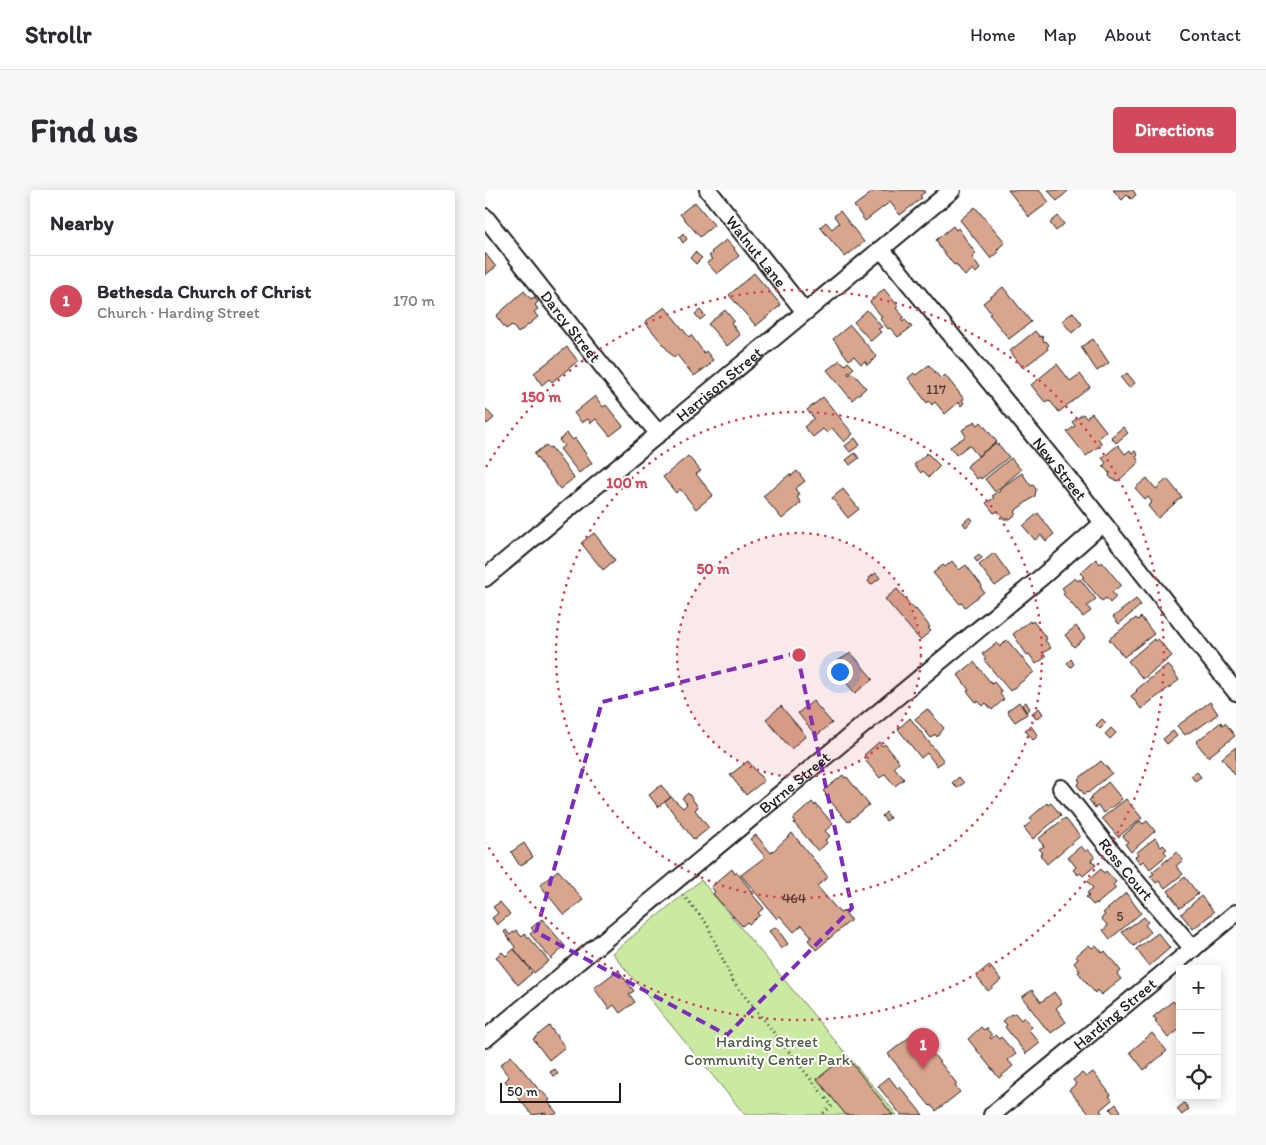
<!DOCTYPE html>
<html lang="en">
<head>
<meta charset="utf-8">
<style>
	:root { --surface:#fff; --page:#f7f7f7; --text:#2b2b33; --muted:#7c7c81; --line:#e1e1e2; --accent:#d1495b }
	body { margin:0; font-family:Itim,sans-serif; background:var(--page); color:var(--text) }
	.controls { position:absolute; right:15px; bottom:15px; display:grid; overflow:hidden; border-radius:5px; box-shadow:0 2px 12px #0003 }
	.controls button { width:45px; height:45px; display:grid; place-items:center; padding:0; border:0; border-bottom:1px solid var(--line); background:var(--surface); color:var(--text); font:25px sans-serif }
	.scale { position:absolute; left:15px; bottom:12px; width:121px; box-sizing:border-box; padding-left:5px; border:2px solid #1c1c1c; border-top:0; font-size:14px; line-height:18px; white-space:nowrap; color:#1c1c1c; -webkit-text-stroke:4px #fff; paint-order:stroke }
	.you { position:absolute; left:354px; top:481px; width:18px; height:18px; margin:-12px; border:4px solid #fff; border-radius:50%; background:#1a73e8; box-shadow:0 0 0 8px #1a73e833 }
	.badge { display:grid; place-items:center; width:32px; height:32px; border-radius:50%; background:var(--accent); color:#fff; font-size:16px; font-weight:700 }
	.pin { position:absolute; translate:-50% -41px; filter:drop-shadow(0 1px 2px #0008) }
	.pin::after { content:''; position:absolute; top:26px; width:18px; height:15px; background:inherit; clip-path:polygon(0 0,100% 0,50% 100%) }
	.list { margin:0; padding:0; list-style:none }
	h2 { display:flex; justify-content:space-between; align-items:center; height:65px; margin:0; padding:0 20px; font-size:21px }
	h2 small { font-size:16px; font-weight:400; color:var(--muted) }
	.list li { display:grid; grid-template-columns:32px 1fr auto; gap:15px; align-items:center; box-sizing:border-box; height:90px; padding:0 20px; border-top:1px solid var(--line) }
	.list b { display:block; font-size:19px; white-space:nowrap }
	.list p { margin:0; font-size:16px; white-space:nowrap; color:var(--muted) }
	.list em { font-size:16px; font-style:normal; color:var(--muted) }
	.icon { flex:none; width:28px; height:28px; fill:none; stroke:currentColor; stroke-width:2; stroke-linecap:round; stroke-linejoin:round }
	.map { position:relative; flex:none; width:751px; height:925px; overflow:hidden; border-radius:5px }
	header { display:flex; align-items:center; gap:30px; box-sizing:border-box; height:70px; padding:0 25px; background:var(--surface); border-bottom:1px solid var(--line) }
	header strong { font-size:24px }
	nav { display:flex; gap:28px; margin-inline-start:auto; font-size:18px }
	.intro { display:flex; align-items:center; justify-content:space-between; box-sizing:border-box; height:120px; padding:0 30px }
	h1 { margin:0; font-size:35px }
	.button { padding:12px 22px; border-radius:5px; background:var(--accent); color:#fff; font-size:18px; font-weight:700 }
	main { display:flex; gap:30px; padding:0 30px }
	aside { flex:1; background:var(--surface); border-radius:5px; box-shadow:0 2px 12px #0003 }
	.map>svg:first-child { display:block }
	.green { fill:#caeaa2; stroke:#73835f }
	.building { fill:#d9a58d; stroke:#1c1c1c }
	.lines { fill:none; stroke-linecap:round; stroke-linejoin:round }
	.minor-casing { stroke:#1c1c1c; stroke-width:20 }
	.path { stroke:#1c1c1c; stroke-width:3; stroke-dasharray:1 4; stroke-linecap:butt }
	.minor { stroke:#fff; stroke-width:16 }
	.marked { fill:none; stroke:#7b2cbf; stroke-width:4; stroke-dasharray:10 6; stroke-linejoin:round }
	.ring { fill:none; stroke:#d1495b; stroke-width:2.5; stroke-dasharray:2.5 5 }
	.labels { text-anchor:middle; dominant-baseline:central; stroke-width:4; stroke-linejoin:round; paint-order:stroke }
	.number-label { font-size:14px; fill:#4b3e38 }
	.street-label { font-size:16px; fill:#1c1c1c; stroke:#fff }
	.park-label { font-size:16px; fill:#505a44; stroke:#fff }
	.centre { fill:#d1495b; stroke:#fff; stroke-width:2.5 }
	.ring-label { font-size:15px; text-anchor:middle; font-weight:bold; fill:#d1495b; stroke:#fff; stroke-width:4; stroke-linejoin:round; paint-order:stroke }
</style>
</head>
<body>
<header>
<strong>Strollr</strong>
<nav><a>Home</a><a>Map</a><a>About</a><a>Contact</a></nav>
</header>
<div class="intro"><h1>Find us</h1><a class="button">Directions</a></div>
<main>
<aside>
<h2>Nearby<small></small></h2>
<ul class="list">
<li><span class="badge">1</span><div><b>Bethesda Church of Christ</b><p>Church · Harding Street</p></div><em>170 m</em></li>
</ul>
</aside>
<div class="map">
<svg width="751" height="925" viewBox="0 0 751 925">
	<rect width="100%" height="100%" fill="#fff"/>
	<filter id="ink" filterUnits="userSpaceOnUse"><feTurbulence type="fractalNoise" baseFrequency=".02" numOctaves="2"/><feDisplacementMap in="SourceGraphic" scale="10" xChannelSelector="R" yChannelSelector="G"/><feConvolveMatrix kernelMatrix="1 2 1 2 8 2 1 2 1" color-interpolation-filters="sRGB"/></filter>
	<g filter="url(#ink)">
		<!-- green -->
		<path class="green" d="M216,690L412,925H260L127,763Z"/>
		<!-- building -->
		<path class="building" d="M390,0H438L440,2L435,6L437,8L415,25L405,12L380,31L369,16Z
			M523,0H554L564,12L544,27Z
			M563,0H584L572,11Z
			M628,0H648L651,5L646,9L642,5L637,10Z
			M210,12L229,35L215,47L195,24Z
			M490,17L520,52L512,60L514,62L506,69L475,30Z
			M355,21L379,52L360,67L335,37L341,32L347,39L354,33L349,26Z
			M573,26L579,34L571,41L565,33Z
			M468,36L471,40L473,38L491,64L487,67L495,79L491,83L488,79L480,86L471,74L469,75L453,55L454,54L451,50Z
			M198,43L202,49L198,53L194,47Z
			M241,50L250,58L249,59L254,66L232,84L222,73L227,69L224,66L227,63L226,62Z
			M210,62L217,68L211,74L205,68Z
			M0,63L11,77L0,85Z
			M269,83L296,115L271,136L244,105Z
			M518,97L546,132L524,149L504,124L506,123L498,113Z
			M399,99L413,116L411,118L419,127L416,129L418,132L420,130L427,137L413,147L405,138L403,139L395,129L397,127L385,112Z
			M39,101L46,109L49,107L53,112L50,115L53,119L49,122L53,127L33,143L27,135L21,139L11,126Z
			M180,117L204,147L206,145L219,163L221,161L228,170L225,173L226,174L209,186L192,165L189,168L160,132Z
			M215,120L220,126L215,130L210,124Z
			M240,120L249,131L246,133L255,145L242,156L223,134Z
			M382,120L397,137L393,139L396,142L386,151L369,132Z
			M588,122L597,134L587,143L577,131Z
			M365,135L392,167L382,175L380,171L376,174L369,166L364,170L348,149Z
			M550,141L555,147L557,146L559,152L561,151L564,155L562,157L563,159L538,178L525,161Z
			M608,149L624,173L612,181L596,157Z
			M82,157L93,171L67,192L64,189L57,195L49,183Z
			M355,170L360,175L363,172L369,178L363,183L364,185L367,183L369,184L381,198L367,210L342,180Z
			M572,174L585,191L595,184L605,197L574,222L564,210L560,212L546,195Z
			M444,175L456,189L460,185L479,209L477,210L479,213L476,216L474,212L460,224L450,212L447,215L444,211L442,213L423,188L429,183L431,185Z
			M642,183L650,193L644,198L636,188Z
			M110,206L118,217L121,215L138,236L125,246L111,229L106,233L103,229L97,233L89,223Z
			M338,207L368,244L359,252L347,238L342,243L338,239L328,247L319,237L329,228L322,220Z
			M0,218L9,228L2,234L0,231Z
			M607,223L621,241L613,248L617,254L601,266L582,242L590,236L587,232L598,224L601,228Z
			M490,231L493,235L496,232L512,252L493,266L484,255L471,265L465,257L481,246L477,240Z
			M638,237L643,243L631,253L626,247Z
			M82,243L88,250L90,248L107,273L94,283L75,259L79,256L74,250Z
			M370,248L375,255L365,262L360,256Z
			M510,253L511,255L513,254L524,267L496,289L495,287L492,289L482,277L484,274Z
			M61,255L64,258L66,257L89,288L75,299L49,264Z
			M633,255L640,264L645,260L647,263L650,261L653,265L651,267L654,272L633,291L627,289L624,286L625,282L624,283L618,276L621,273L617,268Z
			M370,263L374,268L365,275L361,270Z
			M442,263L455,276L444,287L438,281L436,283L429,275Z
			M203,266L216,281L211,284L228,305L211,319L195,299L191,303L178,287Z
			M526,268L536,280L510,302L500,289Z
			M312,281L320,291L310,299L315,305L312,307L316,313L297,329L278,306L305,284L306,286Z
			M537,283L546,296L548,295L551,299L550,306L531,320L530,325L525,329H519L513,321L509,323L501,313L509,308L507,306L515,301L514,299Z
			M662,288L671,299L682,289L697,307L673,328L663,316L667,312L663,307L660,309L650,298Z
			M358,299L374,319L363,328L347,308Z
			M553,323L569,344L561,351L556,345L550,350L538,336Z
			M485,327L488,330L481,337L478,333Z
			M109,343L130,370L118,380L96,353Z
			M509,363L525,385L510,396L494,375Z
			M494,364L497,368L492,372L489,368Z
			M611,369L615,374L617,372L636,395L627,402L631,407L625,413L621,408L617,411L597,388L599,387L595,383Z
			M467,371L474,380L481,375L497,396L496,398L499,402L480,417L477,413L475,414L448,383L458,375L460,377Z
			M391,383L395,388L386,395L383,391L385,389L384,388Z
			M590,388L593,391L595,389L611,409L602,416L606,421L598,427L578,404L580,402L577,398Z
			M412,399L430,420L431,419L445,437L443,438L446,441L435,450L400,409Z
			M651,409L656,415L634,434L628,427Z
			M656,427L669,444L639,467L624,449L651,428L653,430Z
			M545,431L546,433L548,431L562,449L560,450L566,458L558,463L561,467L551,474L544,464L542,465L528,444Z
			M591,436L600,448L589,457L580,445Z
			M669,449L670,451L673,449L687,466L658,489L643,471Z
			M522,450L549,482L525,501L499,470L501,469L497,464L512,453L515,457Z
			M366,463L388,489L370,503L346,475Z
			M586,469L589,474L586,477L582,473Z
			M489,472L507,494L509,492L517,502L515,504L519,509L507,520L501,513L498,516L493,511L491,512L482,501L484,500L473,485Z
			M683,474L694,490L656,519L646,506L652,501L651,500Z
			M328,511L347,533L331,546L313,523Z
			M534,512L542,524L530,532L522,521Z
			M541,512L545,519L541,522L537,515Z
			M725,512L733,524L712,539L711,538L700,545L692,536Z
			M296,516L321,546L306,559L281,529Z
			M554,518L558,524L551,529L547,523Z
			M442,519L459,538L452,547L450,544L446,548L430,529Z
			M425,528L459,571L452,576L442,563L436,568L413,539Z
			M617,529L621,533L615,539L611,535Z
			M736,532L737,535L740,533L750,546L723,567L711,552Z
			M546,536L553,546L548,550L540,540Z
			M626,538L631,543L625,549L620,544Z
			M688,541L692,546L682,554L678,549Z
			M394,552L397,556L400,554L414,572L409,577L419,589L410,596L400,584L395,588L380,570L382,568L379,565Z
			M751,557V584L750,585L737,568Z
			M263,571L279,591L261,605L245,585Z
			M616,571L627,583L603,603L602,602L599,604L592,595L595,592L593,589Z
			M712,582L716,587L710,591L706,586Z
			M358,585L360,588L362,587L384,615L363,632L340,605L341,604L338,601Z
			M474,587L479,593L472,598L467,593Z
			M623,592L637,609L619,623L613,616L610,618L604,610L607,608L606,607Z
			M176,595L186,607L173,617L164,605Z
			M203,603L213,617L210,620L224,638L209,650L180,612L186,607L198,618L202,614L197,608Z
			M641,609L657,628L633,647L617,628Z
			M327,612L330,616L331,614L348,634L340,641L345,646L340,650L342,653L333,661L309,633L310,631L308,629Z
			M562,613L563,615L566,613L576,625L548,649L539,638L547,631L545,628Z
			M401,622L405,628L401,631L397,626Z
			M580,628L595,646L562,674L555,665L558,663L554,659L559,656L553,649Z
			M655,631L658,634L662,631L670,641L646,662L640,654L643,652L638,646Z
			M307,643L343,687L332,696L355,723L359,721L366,730L331,760L323,750L327,747L317,735L309,742L295,726L292,729L256,685L280,667L265,649L271,645L286,663Z
			M670,648L676,657L678,655L682,659L679,661L682,665L665,679L659,671L655,673L650,667L653,664L651,663Z
			M39,653L48,667L35,676L26,662Z
			M596,656L601,662L603,659L610,667L606,670L611,675L598,686L595,683L593,685L588,680L591,677L583,667Z
			M692,662L698,670L691,676L698,684L680,698L674,691L671,693L665,686L669,684L667,682Z
			M247,679L250,684L252,682L267,702L266,703L279,718L273,723L275,725L264,734L262,732L257,736L228,704L230,702L226,697Z
			M616,679L619,683L621,681L631,692L628,695L631,698L612,714L611,713L608,715L601,707L604,705L602,703L608,698L602,691Z
			M73,680L98,710L79,725L55,695Z
			M700,687L713,704L695,718L683,701Z
			M641,703L656,723L625,749L618,740L623,736L616,728L620,725L618,723Z
			M716,706L729,722L708,739L696,724Z
			M15,712L25,724L12,735L7,728L13,723L8,717Z
			M659,727L663,732L660,735L666,742L649,756L637,742Z
			M57,729L80,756L66,769L45,744L49,741L46,738Z
			M291,737L303,754L296,759L284,741Z
			M21,740L25,745L31,740L37,747L40,744L64,771L49,783L29,759L30,757L19,742Z
			M673,743L685,758L664,776L651,759Z
			M604,755L607,758L611,755L618,763L620,761L636,781L632,784L636,789L616,805L612,800L610,803L593,782L595,781L589,773L593,769L591,766Z
			M29,759L45,779L44,780L47,783L33,795L11,767L17,762L21,766Z
			M504,775L516,790L503,801L491,786Z
			M133,780L149,801L144,804L150,812L135,823L129,815L124,819L109,798Z
			M547,800L556,812L569,802L577,813L571,818L581,832L566,843L563,839L562,840L537,807Z
			M688,811L695,819V839L683,848L670,831L672,830L668,827Z
			M530,823L536,830L539,827L547,837L544,840L555,853L541,864L520,837L522,835L518,831L526,824L527,825Z
			M64,836L80,857L64,870L48,849Z
			M496,837L499,840L501,838L507,845L505,847L506,849L510,845L514,849L516,847L531,864L523,870L528,876L514,888L483,849Z
			M431,842L472,894L470,896L475,902L451,921L446,915L445,916L403,864Z
			M667,843L682,861L659,880L645,862Z
			M26,866L55,901L56,900L65,910L63,912L72,923L70,925H62L61,923L47,925L20,891L24,887L15,875Z
			M361,866L408,925H361L332,889Z
			M70,879L73,884L68,886L65,882Z
			M608,882L626,905L624,906L627,910L615,920L617,923L614,925H605L584,900L591,894L588,890L597,883L601,887Z
			M404,887L413,899L415,897L438,925H416L393,896Z
			M699,913L704,919L697,925L692,919Z
			M631,914L636,921L630,925L625,919Z"/>
		<g class="lines">
			<defs>
				<g id="minor">
					<path id="s1" d="M223,0L320,122"/>
					<path id="s2" d="M0,27L134,197L174,244"/>
					<path id="s3" d="M397,60L583,288L751,502"/>
					<path id="s4" d="M0,388L467,0"/>
					<path id="s5" d="M576,598L639,677L708,759"/>
					<path id="s6" d="M0,849L559,385L618,333"/>
					<path id="s7" d="M507,925L751,723"/>
				</g>
			</defs>
			<!-- minor casing -->
			<use href="#minor" class="minor-casing"/>
			<!-- path -->
			<path class="path" d="M198,705L222,734L247,790L347,916L336,925"/>
			<!-- minor -->
			<use href="#minor" class="minor"/>
		</g>
	</g>
	<!-- marked area -->
	<path class="marked" d="M312,463L367,718L242,845L51,742L117,512Z"/>
	<!-- distance rings -->
	<circle cx="314" cy="465" r="122" fill="#d1495b" fill-opacity=".12"/>
	<g class="ring">
		<circle cx="314" cy="465" r="122"/>
		<circle cx="314" cy="465" r="243"/>
		<path d="M1 277A365 365 0 1 1 1 653"/>
	</g>
	<g class="labels">
		<!-- number labels -->
		<g class="number-label">
			<text x="451" y="199">117</text>
			<text x="309" y="708">464</text>
			<text x="635" y="726">5</text>
		</g>
		<!-- street labels -->
		<g class="street-label">
			<text stroke="none"><textPath href="#s1" startOffset="78">Walnut Lane</textPath></text>
			<text stroke="none"><textPath href="#s2" startOffset="139">Darcy Street</textPath></text>
			<text stroke="none"><textPath href="#s4" startOffset="304">Harrison Street</textPath></text>
			<text stroke="none"><textPath href="#s3" startOffset="282">New Street</textPath></text>
			<text stroke="none"><textPath href="#s6" startOffset="402">Byrne Street</textPath></text>
			<text stroke="none"><textPath href="#s5" startOffset="104">Ross Court</textPath></text>
			<text stroke="none"><textPath href="#s7" startOffset="159">Harding Street</textPath></text>
		</g>
		<!-- park labels -->
		<g class="park-label">
			<text x="282" y="851">Harding Street<tspan x="282" dy="18">Community Center Park</tspan></text>
		</g>
	</g>
	<circle cx="314" cy="465" r="8" class="centre"/>
	<g class="ring-label">
		<text x="56" y="212">150 m</text>
		<text x="142" y="298">100 m</text>
		<text x="228" y="384">50 m</text>
	</g>
</svg>
<div class="controls">
<button>+</button>
<button>−</button>
<button><svg class="icon" aria-label="locate" viewBox="0 0 24 24"><circle cx="12" cy="12" r="6"/><path d="M12 2v4M12 18v4M2 12h4M18 12h4"/></svg></button>
</div>
<div class="scale">50 m</div>
<div class="you"></div>
<div class="pin badge" style="left:438px;top:879px">1</div>
</div>
</main>
</body>
</html>
